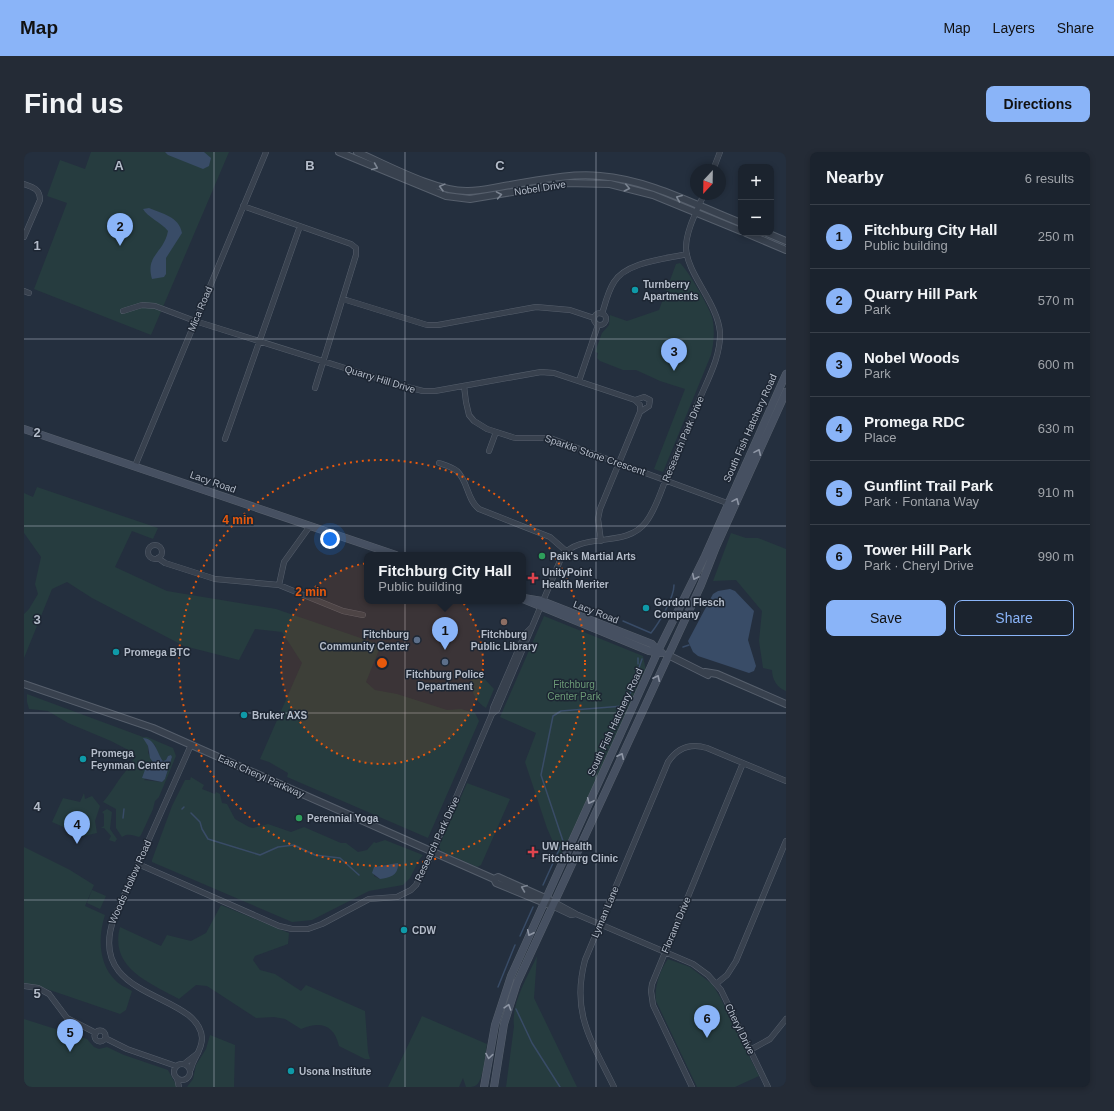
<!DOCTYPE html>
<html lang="en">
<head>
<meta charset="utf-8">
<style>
	:root { --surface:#1b232e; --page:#242b36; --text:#f1f3f6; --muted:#a0a4aa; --line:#39404a; --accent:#8ab4f8 }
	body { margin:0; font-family:Arial,sans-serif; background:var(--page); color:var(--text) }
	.controls { position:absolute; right:12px; top:12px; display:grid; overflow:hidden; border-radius:8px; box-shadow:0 2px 6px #0003 }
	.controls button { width:36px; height:36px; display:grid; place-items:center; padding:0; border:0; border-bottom:1px solid var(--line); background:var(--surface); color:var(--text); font:20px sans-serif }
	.compass { position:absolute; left:666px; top:12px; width:36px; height:36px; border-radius:50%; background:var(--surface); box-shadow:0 2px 6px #0003; rotate:202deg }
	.you { position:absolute; left:306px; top:387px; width:14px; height:14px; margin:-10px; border:3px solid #fff; border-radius:50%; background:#1a73e8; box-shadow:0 0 0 6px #1a73e833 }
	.badge { display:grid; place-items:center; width:26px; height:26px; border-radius:50%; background:var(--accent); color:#111; font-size:13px; font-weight:700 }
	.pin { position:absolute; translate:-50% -33px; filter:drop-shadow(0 1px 2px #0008) }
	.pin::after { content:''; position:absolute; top:21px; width:14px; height:12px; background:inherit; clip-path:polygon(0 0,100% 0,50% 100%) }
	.popup { position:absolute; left:340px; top:400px; width:162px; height:52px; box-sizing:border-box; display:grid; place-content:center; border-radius:8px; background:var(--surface); filter:drop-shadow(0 1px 3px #0005); font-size:13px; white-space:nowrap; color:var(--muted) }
	.popup b { font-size:15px; color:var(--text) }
	.popup::after { content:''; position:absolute; left:50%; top:100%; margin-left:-8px; border:8px solid transparent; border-top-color:var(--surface) }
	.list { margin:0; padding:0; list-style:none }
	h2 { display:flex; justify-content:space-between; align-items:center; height:52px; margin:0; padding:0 16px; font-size:17px }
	h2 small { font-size:13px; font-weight:400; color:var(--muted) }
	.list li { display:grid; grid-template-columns:26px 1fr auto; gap:12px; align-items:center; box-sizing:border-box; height:64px; padding:0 16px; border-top:1px solid var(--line) }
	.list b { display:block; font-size:15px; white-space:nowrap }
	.list p { margin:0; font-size:13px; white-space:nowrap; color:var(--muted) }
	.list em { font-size:13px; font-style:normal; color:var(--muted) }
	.actions { display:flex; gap:8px; padding:12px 16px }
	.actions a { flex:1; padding:9px 0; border:1px solid var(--accent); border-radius:8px; text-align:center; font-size:14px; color:var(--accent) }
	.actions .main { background:var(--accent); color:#111 }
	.map { position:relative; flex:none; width:762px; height:935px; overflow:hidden; border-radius:8px }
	header { display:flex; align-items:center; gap:24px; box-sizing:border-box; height:56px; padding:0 20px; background:var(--accent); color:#111 }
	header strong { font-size:19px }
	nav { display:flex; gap:22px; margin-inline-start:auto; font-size:14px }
	.intro { display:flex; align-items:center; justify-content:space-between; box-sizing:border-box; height:96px; padding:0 24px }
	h1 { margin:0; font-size:28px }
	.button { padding:10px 18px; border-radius:8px; background:var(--accent); color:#111; font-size:14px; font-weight:700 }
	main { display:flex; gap:24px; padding:0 24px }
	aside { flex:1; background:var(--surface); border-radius:8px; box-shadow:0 2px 6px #0003 }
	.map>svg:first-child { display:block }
	.green { fill:#263c3f; fill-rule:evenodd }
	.water { fill:#394c67 }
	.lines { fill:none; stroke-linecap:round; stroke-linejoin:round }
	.stream { stroke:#394c67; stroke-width:1.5 }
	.minor-casing { stroke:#565f6c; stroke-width:6 }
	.tertiary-casing { stroke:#565f6c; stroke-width:8 }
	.secondary-casing { stroke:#565f6c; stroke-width:8 }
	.minor { stroke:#38414e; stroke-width:5 }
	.tertiary { stroke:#38414e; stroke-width:6 }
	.secondary { stroke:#465061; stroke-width:7 }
	.oneway { stroke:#7c8592 }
	.oneway2 { stroke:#8e96a5 }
	.grid { fill:none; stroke:#b4bcc9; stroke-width:1; stroke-opacity:0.55 }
	.ring { fill:none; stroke:#e8590c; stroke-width:2; stroke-dasharray:2 4 }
	.culture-dot { fill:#0f9aa8; stroke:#1d2633; stroke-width:1.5 }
	.leisure-dot { fill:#2e9e5b; stroke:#1d2633; stroke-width:1.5 }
	.health-dot { fill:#e0444e; stroke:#1d2633; stroke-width:1.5 }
	.education-dot { fill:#8d6e63; stroke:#1d2633; stroke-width:1.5 }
	.service-dot { fill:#5c6f8a; stroke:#1d2633; stroke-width:1.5 }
	.labels { text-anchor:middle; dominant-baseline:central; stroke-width:3; stroke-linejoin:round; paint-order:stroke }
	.street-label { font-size:10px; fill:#b4bcc9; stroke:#1d2633 }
	.poi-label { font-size:10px; font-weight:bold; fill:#b4bcc9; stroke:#1d2633; text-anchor:start }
	.park-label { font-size:10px; fill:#6b9a76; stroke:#1d2633 }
	.grid-label { font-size:13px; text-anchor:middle; font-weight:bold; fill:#b4bcc9; stroke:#1d2633; stroke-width:3; stroke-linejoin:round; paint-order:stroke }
	.centre { fill:#e8590c; stroke:#1d2633; stroke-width:2 }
	.ring-label { font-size:12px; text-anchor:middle; font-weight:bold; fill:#e8590c; stroke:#1d2633; stroke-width:3; stroke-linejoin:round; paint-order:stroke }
</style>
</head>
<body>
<header>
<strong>Map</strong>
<nav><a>Map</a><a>Layers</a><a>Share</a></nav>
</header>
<div class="intro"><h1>Find us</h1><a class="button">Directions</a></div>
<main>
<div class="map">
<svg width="762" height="935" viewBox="0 0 762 935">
	<rect width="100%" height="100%" fill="#242f3e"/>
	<!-- green -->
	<path class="green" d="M67,0H205L127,183L10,137L43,51L23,44L36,8L61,17Z
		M656,111C664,118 685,155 688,165C691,177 690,191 687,203L639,320L630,317L661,237L636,229L612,218H599L576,209L573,206L574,201L571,200L578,181L585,173L586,163L603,169L635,158L652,112Z
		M13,335L134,376L129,387L108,379L91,415L143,439L252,457L357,493L342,530L351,538L373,542L423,558L437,557L451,561L455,569L452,576L404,686L263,625L264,621L245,610L236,607L278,511L258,480L231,477L215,508L160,494L68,446L43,430L28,437L0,506V462L5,457L14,442L11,432L17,405L0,381V341L9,345Z
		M707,381L722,386H734L762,397V539C753,536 748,527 748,518L739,516L735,489L738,459L712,428L689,429Z
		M520,464L619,504L622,519L536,706L523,676L501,610L512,581L476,565Z
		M452,518L470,537L462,556C450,549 441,530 452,518Z
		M3,542L119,585H123L149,596L152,604L135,645L131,649L129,657L117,683L115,685C109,683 103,681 98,685L92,676V657L79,650C89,639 95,625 105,616L103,614L112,605L108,600L87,589L44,571L24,559L5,557L3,550ZM120,586L131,593L134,602L139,609L142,608L144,604L147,603L148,605L141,627L138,630L120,628L133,616L124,601V594Z
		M167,625L180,633L178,637L191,642L192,640L196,642L198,651L203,652L211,667L225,675L229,676L244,672L267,680L280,675L317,691H322L334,700L343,698L350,690L352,691L361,688L399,703L395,708L386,726L379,733L345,739L288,768L268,770L128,710V708L148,654L161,628H166ZM372,712L356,727L350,724V715Z
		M443,631L486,647L457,713L453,715L417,699L415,694Z
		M60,641L61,647L68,644L76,654L71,669L73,681L60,684L28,670L39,646L56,650Z
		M83,657L88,660L86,677L93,687L91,690L85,688L87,684L80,676H77L80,674V662L78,660Z
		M0,695L46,718L70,733L61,754L81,763C74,784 74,812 92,829C96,833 103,836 108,839L102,858L96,862L14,834L0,831Z
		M68,738L82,744L76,757L63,751Z
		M197,753L265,781L264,792L231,804L229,808L236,818L251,822L277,839L282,833L341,859L344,900L346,907H341L315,894C310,872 296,869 277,877L261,867L250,865L232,866L183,834L172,833L155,847C126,831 85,816 96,775L137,794L143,783L167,789L182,781Z
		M513,804L510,846L553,935H482L490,874C487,851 503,826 513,804Z
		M644,807L666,815L688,832L696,845L735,924L711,935H673L632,849C630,835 636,818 644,807Z
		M398,864L463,892C461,901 460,930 451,934C449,935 445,935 442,935L439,926L435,935H364Z
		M0,867L63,887L70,895L75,897L83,895L100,903L144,918L153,935H0Z
		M186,883L211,893L210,935H163L169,927L172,913L182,897Z"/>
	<!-- water -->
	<path class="water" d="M141,0H180L187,6L185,14L179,17L144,3Z
		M125,56C138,62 155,64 158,81L142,106V122L140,125L128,127C121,103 140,101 144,79C137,70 123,65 119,57Z
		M706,437L711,439L730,459L724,488L732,514L730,519L725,521L674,504L669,500L664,489L689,442L694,439Z
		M119,586C131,586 133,601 139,609L142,608L144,604L147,603L148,605L141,627L138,630L118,626L122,615L132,617L133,616L126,606L124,594Z
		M374,711C375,723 366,726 356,727L348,721L350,715Z"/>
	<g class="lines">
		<!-- stream -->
		<path class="stream" d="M599,469L627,481C635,471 650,446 650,433
			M659,495L665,493
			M614,506V512
			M158,657L160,655
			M167,661L176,670L178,677L184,687L236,703L254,695L270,693L291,703L316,706L335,723
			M99,666L100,657
			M519,733L539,689L517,623L529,564L537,559L599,554L606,542L618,507
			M496,784L509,755
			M474,835L491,793
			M492,857L508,891L536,935"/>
		<defs>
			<path id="minor" d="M689,18L696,0
				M0,32C9,35 16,37 16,48L0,85
				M219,54L327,92L332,96V103L291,236
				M0,139L5,141
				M319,147L403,173H414L512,155L546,158L570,166
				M99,159L118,153L131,154L171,169L375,233L399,239H411L517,220L530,221L611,248L616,253V260L576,357L574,367L577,389
				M570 167a6 6 0 1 1 12 0a6 6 0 1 1-12 0Z
				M578,162C581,152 584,139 590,130C602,110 641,107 663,102
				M555,229L574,173
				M440,234L442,250L445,263L450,269L463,277L491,286H526L703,351
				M611,248L620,245L626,248L625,254L616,260
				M201,287L276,74
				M465,299L472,280
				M415,311C421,313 428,315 433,319C444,329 443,348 455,357L526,385L542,399
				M111,314L242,0
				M124 400a7 7 0 1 1 14 0a7 7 0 1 1-14 0Z
				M134,406L141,411L191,427L255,433L319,459L339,463
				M255,433L260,410L286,374
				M468,562L469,556L501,482L507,476
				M114,712L255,774L268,777H284L298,772L345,747L373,745L387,738L392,733L406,706L468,562L473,558L538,404C558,379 602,397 622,370C632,357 637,339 643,324C654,298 665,272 676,246C685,225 697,203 696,180C693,150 663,122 662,96C662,78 673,59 680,42
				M530,750L552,762L669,812L684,823L697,838L744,935
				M528,754L547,763L552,762
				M692,832L703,823L712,809L762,689
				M0,834L14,836L25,842L43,866L72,881
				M70.5 884a5.5 5.5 0 1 1 11 0a5.5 5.5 0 1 1-11 0Z
				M81,886L103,897L152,914
				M726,898L746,887L762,867
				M150 920a8 8 0 1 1 16 0a8 8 0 1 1-16 0Z
				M160,912L174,901
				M167,917C169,906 178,899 178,886C175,839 60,849 90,766L167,593
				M153,926L155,935
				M590,935C567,888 547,861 561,808L644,610C654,595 667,591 683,596L762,629
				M668,935L629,853L627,839L628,832L719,611"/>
			<path id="tertiary" d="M315,0L422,44L446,47L542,31L586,32L629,43L717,79
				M333,0C363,13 412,40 444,39C456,39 468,36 480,34C512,29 544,21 576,24C626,28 671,53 717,71
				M722,81L762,98
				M743,81L762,89
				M644,503L684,523
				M681,520L693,522L762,552
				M0,532L129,576L470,727L472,731L528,754
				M470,727L474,725L530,750"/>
			<path id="secondary" d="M0,277L372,403
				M500,446L518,449L628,492L634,499
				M499,447L625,499L638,501
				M460,935L471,873L487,824L634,499L681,404L762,222
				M470,935L480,872L493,831L677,433L692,395L762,240"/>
		</defs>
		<!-- minor casing -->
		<use href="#minor" class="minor-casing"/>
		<!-- tertiary casing -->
		<use href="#tertiary" class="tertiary-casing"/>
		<!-- secondary casing -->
		<use href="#secondary" class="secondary-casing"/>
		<!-- minor -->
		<use href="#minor" class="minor"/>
		<!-- tertiary -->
		<use href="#tertiary" class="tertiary"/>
		<!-- secondary -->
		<use href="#secondary" class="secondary"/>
	</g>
	<!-- one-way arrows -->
	<defs><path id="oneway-chevron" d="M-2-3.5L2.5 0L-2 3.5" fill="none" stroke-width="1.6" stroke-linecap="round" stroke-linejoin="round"/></defs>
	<g class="oneway">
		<use href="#oneway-chevron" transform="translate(351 15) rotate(23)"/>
		<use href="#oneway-chevron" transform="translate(418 35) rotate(-165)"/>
		<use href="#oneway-chevron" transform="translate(603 36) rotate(13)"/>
		<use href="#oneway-chevron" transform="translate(475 43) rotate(-10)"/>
		<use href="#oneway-chevron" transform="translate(655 46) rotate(-158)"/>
		<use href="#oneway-chevron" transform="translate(500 736) rotate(-158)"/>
	</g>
	<g class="oneway2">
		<use href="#oneway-chevron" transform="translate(734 300) rotate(-66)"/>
		<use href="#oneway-chevron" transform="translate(712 349) rotate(-66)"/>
		<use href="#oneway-chevron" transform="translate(671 425) rotate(116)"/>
		<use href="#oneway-chevron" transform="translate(633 526) rotate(-65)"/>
		<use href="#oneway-chevron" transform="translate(597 604) rotate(-65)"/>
		<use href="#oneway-chevron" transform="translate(566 649) rotate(115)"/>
		<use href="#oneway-chevron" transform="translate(506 781) rotate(115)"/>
		<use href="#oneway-chevron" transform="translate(484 855) rotate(-73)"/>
		<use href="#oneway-chevron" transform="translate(465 904) rotate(99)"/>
	</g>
	<!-- grid -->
	<path class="grid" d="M190,0V935M381,0V935M572,0V935M0,187H762M0,374H762M0,561H762M0,748H762"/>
	<!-- distance rings -->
	<circle cx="358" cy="511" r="101" fill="#e8590c" fill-opacity=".12"/>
	<g class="ring">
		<circle cx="358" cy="511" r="101"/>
		<circle cx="358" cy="511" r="203"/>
	</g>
	<!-- markers -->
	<g class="culture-dot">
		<circle cx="611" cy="138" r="4"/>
		<circle cx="622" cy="456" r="4"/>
		<circle cx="92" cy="500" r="4"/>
		<circle cx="220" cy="563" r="4"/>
		<circle cx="59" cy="607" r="4"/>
		<circle cx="380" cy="778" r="4"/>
		<circle cx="267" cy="919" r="4"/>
	</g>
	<g class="leisure-dot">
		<circle cx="518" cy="404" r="4"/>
		<circle cx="275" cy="666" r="4"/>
	</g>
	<g class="health-dot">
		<path d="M507 420h4v4h4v4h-4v4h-4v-4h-4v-4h4z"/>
		<path d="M507 694h4v4h4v4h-4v4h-4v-4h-4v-4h4z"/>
	</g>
	<circle class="education-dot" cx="480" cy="470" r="4"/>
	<g class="service-dot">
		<circle cx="393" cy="488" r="4"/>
		<circle cx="421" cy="510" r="4"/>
	</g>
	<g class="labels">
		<!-- street labels -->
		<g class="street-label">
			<text transform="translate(516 36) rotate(-9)">Nobel Drive</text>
			<text transform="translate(176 157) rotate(-67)">Mica Road</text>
			<text transform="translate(356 227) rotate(17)">Quarry Hill Drive</text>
			<text transform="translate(726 276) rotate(-66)">South Fish Hatchery Road</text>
			<text transform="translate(659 287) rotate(-67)">Research Park Drive</text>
			<text transform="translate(571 303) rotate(19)">Sparkle Stone Crescent</text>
			<text transform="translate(189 330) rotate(19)">Lacy Road</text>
			<text transform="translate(572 460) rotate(21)">Lacy Road</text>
			<text transform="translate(591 570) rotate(-65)">South Fish Hatchery Road</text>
			<text transform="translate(237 624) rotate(24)">East Cheryl Parkway</text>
			<text transform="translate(413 687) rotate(-65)">Research Park Drive</text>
			<text transform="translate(106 730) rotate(-66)">Woods Hollow Road</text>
			<text transform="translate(581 760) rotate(-67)">Lyman Lane</text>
			<text transform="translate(652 773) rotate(-67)">Florann Drive</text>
			<text transform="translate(716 877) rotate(64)">Cheryl Drive</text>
		</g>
		<!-- poi labels -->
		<g class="poi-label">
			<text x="619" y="132">Turnberry<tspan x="619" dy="12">Apartments</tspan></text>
			<text x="526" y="404">Paik's Martial Arts</text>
			<text x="518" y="420">UnityPoint<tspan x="518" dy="12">Health Meriter</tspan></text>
			<text x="630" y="450">Gordon Flesch<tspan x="630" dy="12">Company</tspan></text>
			<text x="385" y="482" text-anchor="end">Fitchburg<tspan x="385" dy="12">Community Center</tspan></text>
			<text x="480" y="482" text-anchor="middle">Fitchburg<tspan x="480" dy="12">Public Library</tspan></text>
			<text x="100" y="500">Promega BTC</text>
			<text x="421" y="522" text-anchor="middle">Fitchburg Police<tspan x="421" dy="12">Department</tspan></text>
			<text x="228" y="563">Bruker AXS</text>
			<text x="67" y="601">Promega<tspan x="67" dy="12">Feynman Center</tspan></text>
			<text x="283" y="666">Perennial Yoga</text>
			<text x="518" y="694">UW Health<tspan x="518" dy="12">Fitchburg Clinic</tspan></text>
			<text x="388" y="778">CDW</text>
			<text x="275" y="919">Usona Institute</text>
		</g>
		<!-- park labels -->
		<g class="park-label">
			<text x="550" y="532">Fitchburg<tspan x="550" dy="12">Center Park</tspan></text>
		</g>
	</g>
	<g class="grid-label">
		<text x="95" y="18">A</text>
		<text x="286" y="18">B</text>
		<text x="476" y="18">C</text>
		<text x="13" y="98">1</text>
		<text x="13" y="285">2</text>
		<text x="13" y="472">3</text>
		<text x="13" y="659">4</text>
		<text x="13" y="846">5</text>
	</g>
	<circle cx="358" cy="511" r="6" class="centre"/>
	<g class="ring-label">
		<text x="214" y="372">4 min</text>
		<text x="287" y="444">2 min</text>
	</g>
</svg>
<div class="controls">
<button>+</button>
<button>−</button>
</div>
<svg class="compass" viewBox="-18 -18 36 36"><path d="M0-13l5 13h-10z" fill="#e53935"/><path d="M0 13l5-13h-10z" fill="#a0a4aa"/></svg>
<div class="you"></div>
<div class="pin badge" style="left:421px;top:498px">1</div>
<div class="popup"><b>Fitchburg City Hall</b>Public building</div>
<div class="pin badge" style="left:96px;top:94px">2</div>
<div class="pin badge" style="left:650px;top:219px">3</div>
<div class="pin badge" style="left:53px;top:692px">4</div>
<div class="pin badge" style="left:46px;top:900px">5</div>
<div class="pin badge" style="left:683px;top:886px">6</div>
</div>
<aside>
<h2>Nearby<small>6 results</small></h2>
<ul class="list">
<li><span class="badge">1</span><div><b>Fitchburg City Hall</b><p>Public building</p></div><em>250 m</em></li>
<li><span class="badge">2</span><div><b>Quarry Hill Park</b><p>Park</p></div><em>570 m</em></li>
<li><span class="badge">3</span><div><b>Nobel Woods</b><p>Park</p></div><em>600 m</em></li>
<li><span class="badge">4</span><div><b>Promega RDC</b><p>Place</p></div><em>630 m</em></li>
<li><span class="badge">5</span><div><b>Gunflint Trail Park</b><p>Park · Fontana Way</p></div><em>910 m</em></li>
<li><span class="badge">6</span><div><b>Tower Hill Park</b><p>Park · Cheryl Drive</p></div><em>990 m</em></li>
</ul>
<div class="actions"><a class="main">Save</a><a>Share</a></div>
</aside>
</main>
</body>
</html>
